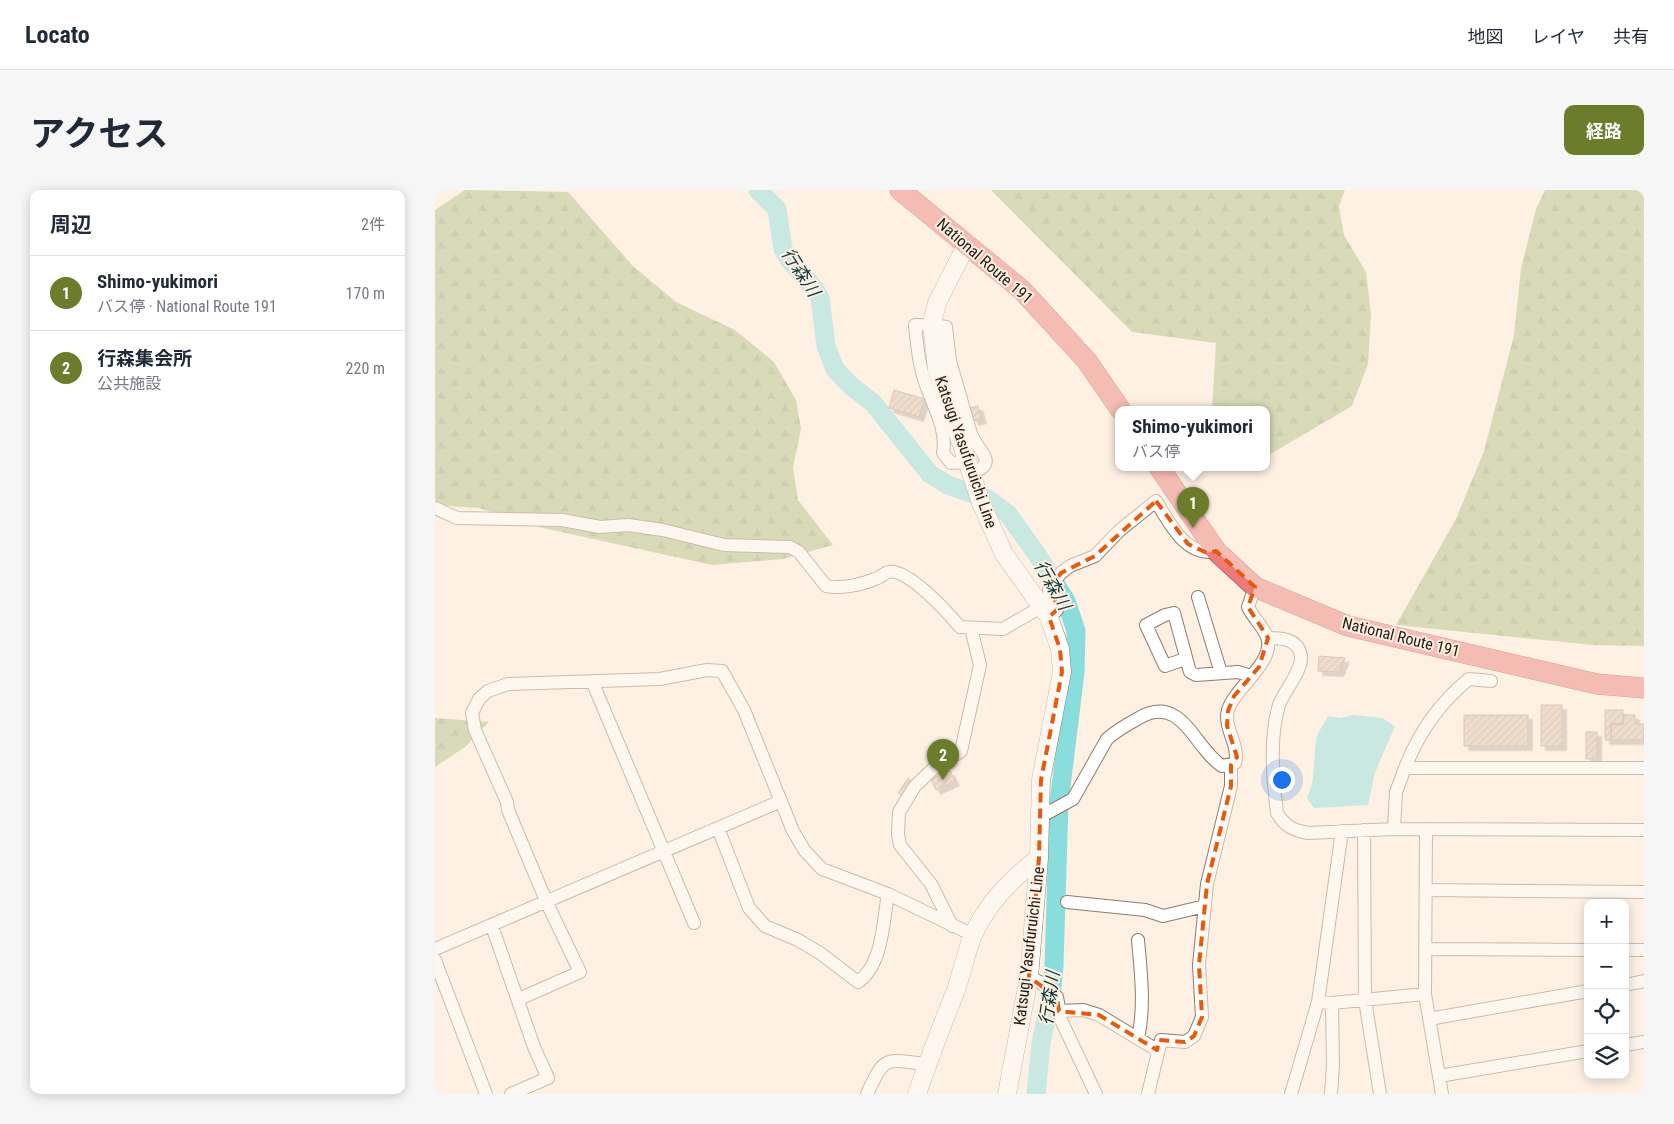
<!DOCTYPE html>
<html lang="ja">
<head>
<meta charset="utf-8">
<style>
	:root { --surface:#fff; --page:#f6f6f7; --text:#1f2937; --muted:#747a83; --line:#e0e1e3; --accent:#6b7c2a }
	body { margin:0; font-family:"Roboto Condensed","Noto Sans JP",sans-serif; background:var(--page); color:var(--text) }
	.controls { position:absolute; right:15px; bottom:15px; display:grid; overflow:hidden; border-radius:10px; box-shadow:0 2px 12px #0003 }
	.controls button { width:45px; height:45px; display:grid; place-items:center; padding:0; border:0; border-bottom:1px solid var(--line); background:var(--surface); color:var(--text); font:25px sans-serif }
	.you { position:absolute; left:846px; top:589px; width:18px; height:18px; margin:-12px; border:4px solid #fff; border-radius:50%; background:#1a73e8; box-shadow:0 0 0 8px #1a73e833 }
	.badge { display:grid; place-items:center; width:32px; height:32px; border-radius:50%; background:var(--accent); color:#fff; font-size:16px; font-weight:700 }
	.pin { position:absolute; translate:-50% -41px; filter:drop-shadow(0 1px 2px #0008) }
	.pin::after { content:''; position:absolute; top:26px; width:18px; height:15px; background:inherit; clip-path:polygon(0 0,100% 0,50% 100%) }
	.popup { position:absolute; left:680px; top:216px; width:155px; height:65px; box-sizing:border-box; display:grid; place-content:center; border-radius:10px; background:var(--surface); filter:drop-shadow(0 1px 4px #0005); font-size:16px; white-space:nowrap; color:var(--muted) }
	.popup b { font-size:19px; color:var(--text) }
	.popup::after { content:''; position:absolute; left:50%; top:100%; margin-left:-10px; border:10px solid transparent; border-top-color:var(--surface) }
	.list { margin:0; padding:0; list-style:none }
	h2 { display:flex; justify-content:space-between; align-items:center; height:65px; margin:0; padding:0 20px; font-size:21px }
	h2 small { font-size:16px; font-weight:400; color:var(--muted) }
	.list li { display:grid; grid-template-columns:32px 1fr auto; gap:15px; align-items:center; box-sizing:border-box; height:75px; padding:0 20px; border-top:1px solid var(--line) }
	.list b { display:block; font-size:19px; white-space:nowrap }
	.list p { margin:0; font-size:16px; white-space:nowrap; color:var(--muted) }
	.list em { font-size:16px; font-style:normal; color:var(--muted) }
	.icon { flex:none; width:28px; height:28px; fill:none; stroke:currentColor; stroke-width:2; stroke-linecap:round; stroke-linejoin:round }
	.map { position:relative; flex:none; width:1209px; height:904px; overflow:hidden; border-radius:10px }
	header { display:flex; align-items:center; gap:30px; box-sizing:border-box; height:70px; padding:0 25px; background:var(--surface); border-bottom:1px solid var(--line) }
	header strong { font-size:24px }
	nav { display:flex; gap:28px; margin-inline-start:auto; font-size:18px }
	.intro { display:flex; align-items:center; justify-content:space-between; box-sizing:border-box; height:120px; padding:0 30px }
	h1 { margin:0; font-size:35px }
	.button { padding:12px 22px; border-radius:10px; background:var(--accent); color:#fff; font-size:18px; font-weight:700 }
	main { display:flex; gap:30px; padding:0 30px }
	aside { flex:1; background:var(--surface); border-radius:10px; box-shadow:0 2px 12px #0003 }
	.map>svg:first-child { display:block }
	.forest { fill:url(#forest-firs) }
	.water { fill:#89dedd }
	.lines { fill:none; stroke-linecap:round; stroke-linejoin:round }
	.river { stroke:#89dedd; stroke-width:19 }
	.building { fill:url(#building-hatch); stroke:#ae9783; filter:url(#shadow) }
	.minor-casing { stroke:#917b68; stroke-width:14 }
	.secondary-casing { stroke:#917b68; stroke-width:19 }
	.trunk-casing { stroke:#a24541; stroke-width:21 }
	.minor { stroke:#fff; stroke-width:12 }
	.secondary { stroke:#fff; stroke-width:18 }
	.trunk { stroke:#eb7c7b; stroke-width:20 }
	.marked { fill:none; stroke:#e8590c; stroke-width:4; stroke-dasharray:10 6; stroke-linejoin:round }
	.labels { text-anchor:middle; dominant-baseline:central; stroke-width:4; stroke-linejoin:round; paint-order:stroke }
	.street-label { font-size:16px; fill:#231b13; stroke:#fef0e3 }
	.water-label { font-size:18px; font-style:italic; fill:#0d3737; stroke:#fef0e3 }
</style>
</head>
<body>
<header>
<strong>Locato</strong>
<nav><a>地図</a><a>レイヤ</a><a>共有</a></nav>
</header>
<div class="intro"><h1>アクセス</h1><a class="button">経路</a></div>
<main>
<aside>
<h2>周辺<small>2件</small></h2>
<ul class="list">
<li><span class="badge">1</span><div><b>Shimo-yukimori</b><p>バス停 · National Route 191</p></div><em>170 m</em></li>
<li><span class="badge">2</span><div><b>行森集会所</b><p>公共施設</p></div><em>220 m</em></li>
</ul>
</aside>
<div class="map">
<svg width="1209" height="904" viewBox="0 0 1209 904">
	<defs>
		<pattern id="forest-firs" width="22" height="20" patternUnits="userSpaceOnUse" patternTransform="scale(1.25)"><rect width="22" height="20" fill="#aec084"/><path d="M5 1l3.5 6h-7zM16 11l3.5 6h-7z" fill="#95a471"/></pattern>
		<pattern id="building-hatch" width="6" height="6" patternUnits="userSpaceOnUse" patternTransform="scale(1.25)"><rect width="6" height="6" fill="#dbc4af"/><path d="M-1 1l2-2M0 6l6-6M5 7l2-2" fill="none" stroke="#bca896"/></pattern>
		<filter id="shadow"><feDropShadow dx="4.5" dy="4.5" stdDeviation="0" flood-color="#0004"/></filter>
	</defs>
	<rect width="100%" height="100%" fill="#fef0e3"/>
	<!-- forest -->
	<path class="forest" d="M30,0L133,2L198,76L241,112L300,140L339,172L361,210L366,239L358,277L363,310L398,355L348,369L277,375L108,338L44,318L0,315V20Z
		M556,0H910L904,16L909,45L931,82L936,124L933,174L917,216L832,266V219H777L781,153L697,142Z
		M1110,0H1209V456L1158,455L961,435L1021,329L1049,261L1079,145L1086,78L1101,19Z
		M0,528L54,532L30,557L0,577Z"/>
	<!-- water -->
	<path class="water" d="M918,525L947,528L960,536L940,583L933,615L879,618L872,608C881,589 878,571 881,551C882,543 889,534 893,526L906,528Z"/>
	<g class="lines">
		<!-- river -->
		<path class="river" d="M323,0L342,19L348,59L353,68L379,98L385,108L391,156L400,179L415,195L438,213L495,284L513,295L553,309L573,324L603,366L631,411L641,441L640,482L624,613L619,776L616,806L606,853L601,904"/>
	</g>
	<!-- building -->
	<path class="building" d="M459,200L490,209L484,227L454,218Z
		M543,216L547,229L539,231L535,218Z
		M884,466L910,468L904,482L883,481Z
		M1106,515H1127V556H1106Z
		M1170,520H1188V534H1176V550H1170Z
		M1029,525H1093V556H1029Z
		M1188,525H1200V534H1209V550H1176V534H1188Z
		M1151,542H1162V569H1151Z
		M515,581L520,591L501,600L496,589Z
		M473,588L479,593L469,607L463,603Z"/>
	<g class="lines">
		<defs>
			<path id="minor" d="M486,135H480C482,153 483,171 489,189C496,212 513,239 508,263L516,273L532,272
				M505,136L511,137L515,171L536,244C543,262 566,274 535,283
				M0,318L22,328L127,330L165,337L193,335L228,340L289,355L355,357L364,362L391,396C406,399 426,395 440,389C445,388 449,383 453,382C472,377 513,423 525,437L568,439L606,417
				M763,407L786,483
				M614,427L622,420V416L614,404V398L626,383L635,376L660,366L684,341L721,311C734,332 751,368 781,361
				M833,448C848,448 863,449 866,466C868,480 849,501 844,515C834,548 838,590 842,623C850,636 857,640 873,643L959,639L1209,640
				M750,469L730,476L711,435L730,425L739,423L755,482L761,485L803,482L816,486
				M157,491L259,733
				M970,578C984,542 1004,513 1034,489L1056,491
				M605,627L638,609L672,549C682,540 693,534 704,528C747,503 759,558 787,576L800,573C805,555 788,538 793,520C800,497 841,472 832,447C828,436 818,428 813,417L820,397
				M283,638L314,718L330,736L363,750L385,763L423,792C448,775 448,731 453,704
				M959,639L961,602L970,578H1209
				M991,639L990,804L1007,904
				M929,640L930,810L945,904
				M991,700L1209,702
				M632,712L710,720L728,726L770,716
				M57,736L99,857L113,888L76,904
				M517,736L496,694L465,655L463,645L464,622L480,596L498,579L526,561L545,475L536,438
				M0,759L346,611
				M990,759L1153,760
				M1190,760H1209
				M0,770L51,904
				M594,787L605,792L622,807L626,830L661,904
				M1190,795L1209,791
				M84,809L145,782L112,713L73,620L72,612L40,540L37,523L44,509L53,501L73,494L225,489L272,480L287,481L309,520L358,641L370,661L387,679L453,704L538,745
				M883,812L897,813L990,804
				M624,821L648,820L664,825L722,860
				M994,829L1153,801
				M703,849C710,816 706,783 703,750
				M1190,855L1209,852
				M1004,886L1153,861
				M432,904C450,864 450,870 491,874
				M713,904L726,850L750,852L759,846L767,827L764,775L772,694L796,596V575
				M856,904L883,812L907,641
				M896,904L898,875L897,813"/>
			<path id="secondary" d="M532,54L502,113L497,133L502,180L546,313L569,364L614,427L625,459L627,482L606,590L604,668L594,787L572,904
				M482,904C494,869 507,835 521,800C527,782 531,763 538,745C552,714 577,688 604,668"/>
			<path id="trunk" d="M465,0L587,100L652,171L685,219
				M724,277L781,361L820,397L913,436L1162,494L1209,498"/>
		</defs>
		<!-- minor casing -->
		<use href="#minor" class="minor-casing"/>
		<!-- secondary casing -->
		<use href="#secondary" class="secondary-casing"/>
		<!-- trunk casing -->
		<use href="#trunk" class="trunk-casing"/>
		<!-- minor -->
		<use href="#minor" class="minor"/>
		<!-- secondary -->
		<use href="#secondary" class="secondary"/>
		<!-- trunk -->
		<use href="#trunk" class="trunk"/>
	</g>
	<!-- marked area -->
	<path d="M0 0H1209V904H0ZM721,311L753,354L772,363L781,361L820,397L813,417L833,448L824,477L799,506L793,521L792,536L802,567L796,575V596L772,694L764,775L767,827L759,846L750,852L724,850L722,860L664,825L624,821L622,807L594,787L604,668L606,590L627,482L625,459L614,427L624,418L614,398L626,383L660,366Z" fill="#fef0e3" fill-opacity=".55" fill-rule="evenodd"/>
	<path class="marked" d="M721,311L753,354L772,363L781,361L820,397L813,417L833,448L824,477L799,506L793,521L792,536L802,567L796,575V596L772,694L764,775L767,827L759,846L750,852L724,850L722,860L664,825L624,821L622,807L594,787L604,668L606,590L627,482L625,459L614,427L624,418L614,398L626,383L660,366Z"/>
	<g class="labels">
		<!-- street labels -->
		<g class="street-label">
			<text transform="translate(550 71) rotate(41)">National Route 191</text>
			<text transform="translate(531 262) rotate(71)">Katsugi Yasufuruichi Line</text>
			<text transform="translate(966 447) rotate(14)">National Route 191</text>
			<text transform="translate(594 756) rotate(-83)">Katsugi Yasufuruichi Line</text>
		</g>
		<!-- water labels -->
		<g class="water-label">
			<text transform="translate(366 82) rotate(57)">行森川</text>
			<text transform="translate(618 395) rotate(60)">行森川</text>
			<text transform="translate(614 808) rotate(-82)">行森川</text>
		</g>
	</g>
</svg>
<div class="controls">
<button>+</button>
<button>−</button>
<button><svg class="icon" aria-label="locate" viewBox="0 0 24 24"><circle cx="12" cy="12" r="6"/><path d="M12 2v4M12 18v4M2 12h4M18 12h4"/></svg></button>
<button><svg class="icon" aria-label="layers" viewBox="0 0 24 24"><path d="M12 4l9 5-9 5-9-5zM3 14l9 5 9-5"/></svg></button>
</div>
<div class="you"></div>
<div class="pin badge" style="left:758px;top:338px">1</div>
<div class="popup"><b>Shimo-yukimori</b>バス停</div>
<div class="pin badge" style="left:508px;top:590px">2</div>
</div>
</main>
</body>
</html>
